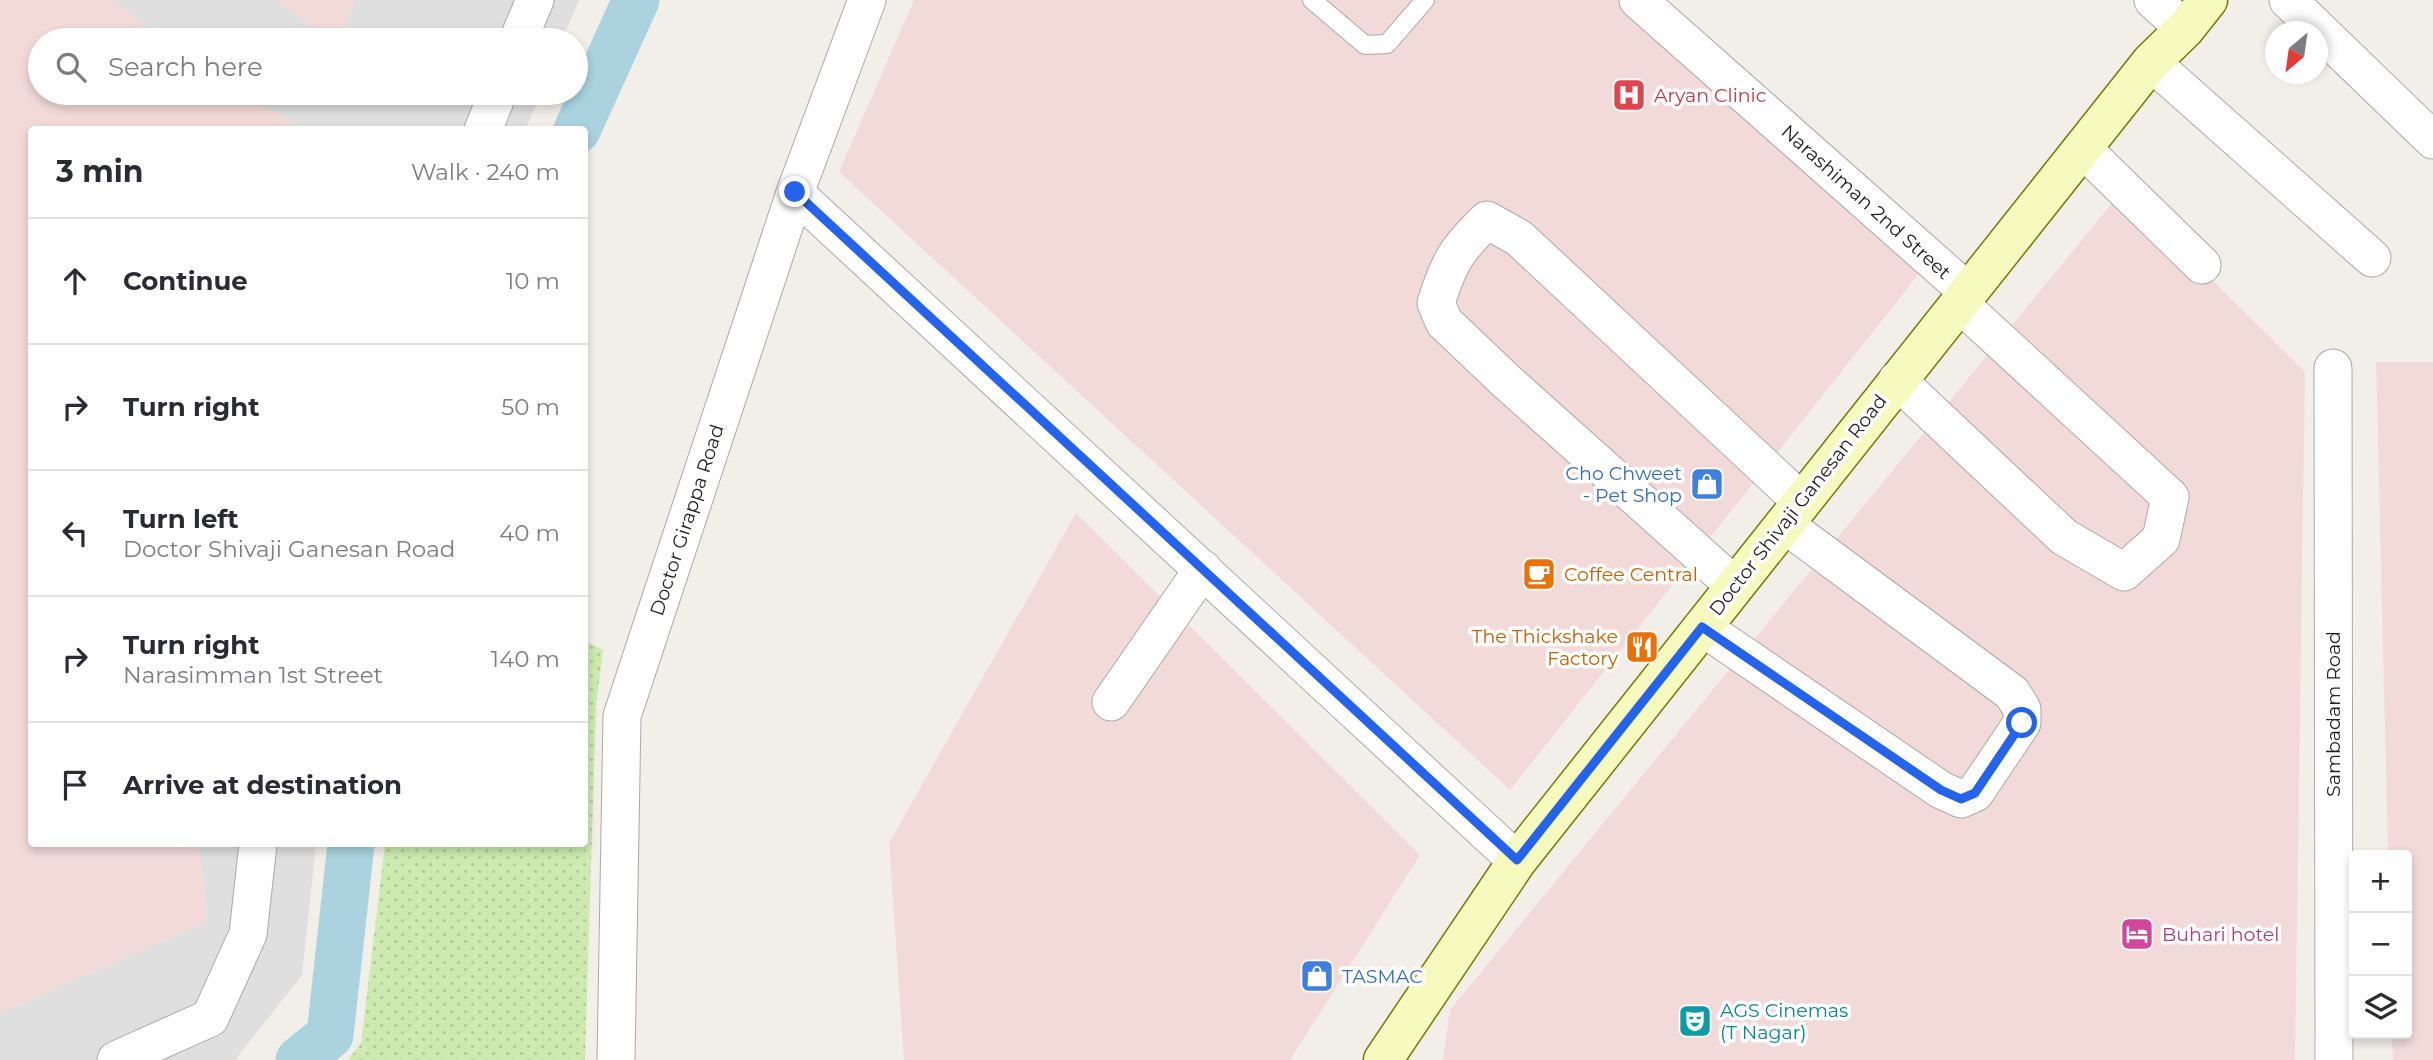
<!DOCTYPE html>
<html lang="en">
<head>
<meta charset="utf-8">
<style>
	:root { --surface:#fff; --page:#f7f7f7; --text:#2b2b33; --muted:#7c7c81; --line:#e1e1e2 }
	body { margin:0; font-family:Montserrat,sans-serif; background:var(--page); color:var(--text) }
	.controls { position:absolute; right:21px; bottom:21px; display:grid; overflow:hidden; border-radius:7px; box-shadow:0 4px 10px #0003 }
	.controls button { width:63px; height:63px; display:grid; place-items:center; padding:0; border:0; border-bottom:2px solid var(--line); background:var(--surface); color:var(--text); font:35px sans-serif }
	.compass { position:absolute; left:2265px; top:21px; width:63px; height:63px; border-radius:50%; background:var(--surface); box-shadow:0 4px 10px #0003; rotate:209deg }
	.stop { position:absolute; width:21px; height:21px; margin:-16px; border:5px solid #2563eb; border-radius:50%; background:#fff }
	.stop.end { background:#2563eb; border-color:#fff; box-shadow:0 2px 7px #0008 }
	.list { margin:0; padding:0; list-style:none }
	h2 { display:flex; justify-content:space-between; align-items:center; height:91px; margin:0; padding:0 28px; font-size:30px }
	h2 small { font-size:23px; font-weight:400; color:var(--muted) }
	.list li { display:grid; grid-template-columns:46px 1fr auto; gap:21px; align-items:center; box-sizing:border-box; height:126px; padding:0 28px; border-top:2px solid var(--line) }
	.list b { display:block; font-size:26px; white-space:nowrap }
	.list p { margin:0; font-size:23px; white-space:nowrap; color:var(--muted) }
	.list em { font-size:23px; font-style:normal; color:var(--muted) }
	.icon { flex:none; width:38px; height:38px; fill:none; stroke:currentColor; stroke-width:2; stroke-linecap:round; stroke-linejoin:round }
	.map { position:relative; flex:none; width:2433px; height:1060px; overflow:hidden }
	.search { position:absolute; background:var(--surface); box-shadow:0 4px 10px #0003; left:28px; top:28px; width:560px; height:77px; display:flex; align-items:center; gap:18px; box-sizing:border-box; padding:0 24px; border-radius:38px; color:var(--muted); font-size:26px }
	.panel { position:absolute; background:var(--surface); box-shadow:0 4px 10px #0003; left:28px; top:126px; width:560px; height:721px; border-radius:7px }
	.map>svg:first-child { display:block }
	.residential { fill:#e0dfdf }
	.commercial { fill:#f2dad9 }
	.grass { fill:url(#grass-dots) }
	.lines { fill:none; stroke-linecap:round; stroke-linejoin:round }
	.canal { stroke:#aad3df; stroke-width:47 }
	.lane-casing { stroke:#a9a9a9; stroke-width:20 }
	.street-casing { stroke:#a9a9a9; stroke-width:39 }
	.secondary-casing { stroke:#707d05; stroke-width:41 }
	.lane { stroke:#fff; stroke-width:18 }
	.street { stroke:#fff; stroke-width:37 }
	.secondary { stroke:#f7fabf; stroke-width:38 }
	.route { stroke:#2563eb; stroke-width:9 }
	.labels { text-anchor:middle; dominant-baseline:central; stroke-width:7; stroke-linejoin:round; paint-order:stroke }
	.health-label { font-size:19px; fill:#be3a42; stroke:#fff; text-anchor:start }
	.street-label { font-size:19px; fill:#222; stroke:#fff }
	.shop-label { font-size:19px; fill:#366cbe; stroke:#fff; text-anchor:end }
	.food-label { font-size:19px; fill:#c56008; stroke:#fff; text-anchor:start }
	.hotel-label { font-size:19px; fill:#b23c85; stroke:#fff; text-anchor:start }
	.culture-label { font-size:19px; fill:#0d838f; stroke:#fff; text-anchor:start }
</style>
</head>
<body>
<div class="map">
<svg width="2433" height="1060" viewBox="0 0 2433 1060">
	<defs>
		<pattern id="grass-dots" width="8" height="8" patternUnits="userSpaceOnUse" patternTransform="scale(1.75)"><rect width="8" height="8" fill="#cdebb0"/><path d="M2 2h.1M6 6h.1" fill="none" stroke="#b0c997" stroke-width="1.8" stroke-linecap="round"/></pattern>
	</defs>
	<rect width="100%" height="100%" fill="#f2efe9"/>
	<!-- residential -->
	<path class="residential" d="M110,0H277L330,40H169Z
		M355,0H579L562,40H340Z
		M247,93H541L525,130L302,129Z
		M199,844H316L302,975L235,1060H0V1014L207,922Z"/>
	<!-- commercial -->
	<path class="commercial" d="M0,0H110L169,40H40V93H247L302,129L32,130V844H199L207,922L0,1014Z
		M277,0H355L340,40H330Z
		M914,0H1643L1937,251L1510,790L839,172Z
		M2122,191L2305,372L2295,1060H1443L1450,1010Z
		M2376,362H2433V1060H2393L2392,1034H2407V855H2388Z
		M1076,513L1420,855L1290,1060H904L889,843Z"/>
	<!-- grass -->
	<path class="grass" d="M585,641L603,650L596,705L585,1060H348L361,1043L385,844H584Z"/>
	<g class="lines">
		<!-- canal -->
		<path class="canal" d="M577,130L636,0
			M299,1060L330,1035L351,844"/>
		<defs>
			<path id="lane" d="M1312,0L1365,45L1387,44L1425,0"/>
			<path id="street" d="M1638,0L1968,292
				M2153,0L2185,29
				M2288,0L2433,140
				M518,40L535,0
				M2151,62L2372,258
				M483,130L498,93
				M2083,149L2202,265
				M795,193L1517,861
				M2333,368L2334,1060
				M1897,380L2064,537L2124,572L2161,539L2170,497L1959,303
				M1735,586L1505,380L1444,322L1436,303C1449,262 1456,250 1487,220L1519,238L1801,501
				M1702,627L1941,790L1961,799L1975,793L2022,723V709L2012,693L1784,524
				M1111,702L1203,569
				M116,1060L210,1018L248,934L258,844
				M616,1060L622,716L795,193L867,0"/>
			<path id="secondary" d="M1383,1060L1517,861L2151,62L2185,29L2208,0"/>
		</defs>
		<!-- lane casing -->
		<use href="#lane" class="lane-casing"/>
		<!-- street casing -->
		<use href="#street" class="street-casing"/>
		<!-- secondary casing -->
		<use href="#secondary" class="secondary-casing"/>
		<!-- lane -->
		<use href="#lane" class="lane"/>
		<!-- street -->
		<use href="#street" class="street"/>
		<!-- secondary -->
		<use href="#secondary" class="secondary"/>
	</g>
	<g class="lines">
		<!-- route -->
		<path class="route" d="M795,192L1517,860L1702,627L1941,790L1961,799L1975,793L2022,723"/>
	</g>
	<!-- icons -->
	<defs>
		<symbol id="hospital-square" viewBox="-11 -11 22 22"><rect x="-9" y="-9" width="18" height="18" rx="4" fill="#e0444e" stroke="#fff"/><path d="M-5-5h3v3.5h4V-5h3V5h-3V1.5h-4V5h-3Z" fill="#fff"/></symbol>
		<symbol id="shop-square" viewBox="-11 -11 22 22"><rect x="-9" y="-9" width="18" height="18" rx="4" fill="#3f7fe0" stroke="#fff"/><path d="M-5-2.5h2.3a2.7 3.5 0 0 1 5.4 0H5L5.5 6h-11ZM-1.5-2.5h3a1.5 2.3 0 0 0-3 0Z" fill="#fff"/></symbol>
		<symbol id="cafe-square" viewBox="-11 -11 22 22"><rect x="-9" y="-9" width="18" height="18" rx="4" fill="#e8710a" stroke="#fff"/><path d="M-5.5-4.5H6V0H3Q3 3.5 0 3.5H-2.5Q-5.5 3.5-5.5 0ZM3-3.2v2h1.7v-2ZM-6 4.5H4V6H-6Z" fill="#fff"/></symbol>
		<symbol id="restaurant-square" viewBox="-11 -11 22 22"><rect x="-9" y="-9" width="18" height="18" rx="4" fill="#e8710a" stroke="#fff"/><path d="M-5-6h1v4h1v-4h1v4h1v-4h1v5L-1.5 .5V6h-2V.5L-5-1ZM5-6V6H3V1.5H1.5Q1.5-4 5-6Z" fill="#fff"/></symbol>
		<symbol id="hotel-square" viewBox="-11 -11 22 22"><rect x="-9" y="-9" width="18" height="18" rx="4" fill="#d1479c" stroke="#fff"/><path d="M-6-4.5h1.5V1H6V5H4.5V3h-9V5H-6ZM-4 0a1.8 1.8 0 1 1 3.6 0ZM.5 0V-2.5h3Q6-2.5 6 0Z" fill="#fff"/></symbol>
		<symbol id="theatre-square" viewBox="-11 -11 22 22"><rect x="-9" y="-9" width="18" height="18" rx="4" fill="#0f9aa8" stroke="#fff"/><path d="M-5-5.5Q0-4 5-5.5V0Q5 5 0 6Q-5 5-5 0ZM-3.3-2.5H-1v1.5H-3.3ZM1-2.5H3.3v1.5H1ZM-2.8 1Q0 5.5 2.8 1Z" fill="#fff"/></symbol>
	</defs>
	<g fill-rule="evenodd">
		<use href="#hospital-square" x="1610" y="76" width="38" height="38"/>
		<use href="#shop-square" x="1688" y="465" width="38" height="38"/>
		<use href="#cafe-square" x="1520" y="555" width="38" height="38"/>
		<use href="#restaurant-square" x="1623" y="628" width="38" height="38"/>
		<use href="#hotel-square" x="2118" y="915" width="38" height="38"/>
		<use href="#shop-square" x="1298" y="957" width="38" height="38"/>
		<use href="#theatre-square" x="1676" y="1002" width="38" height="38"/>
	</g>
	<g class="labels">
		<!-- health labels -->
		<g class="health-label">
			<text x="1654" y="95">Aryan Clinic</text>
		</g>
		<!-- street labels -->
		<g class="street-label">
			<text transform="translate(1866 202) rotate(42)">Narashiman 2nd Street</text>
			<text transform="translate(1798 505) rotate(-52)">Doctor Shivaji Ganesan Road</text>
			<text transform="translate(687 520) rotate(-72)">Doctor Girappa Road</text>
			<text transform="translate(2333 714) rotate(-90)">Sambadam Road</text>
		</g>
		<!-- shop labels -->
		<g class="shop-label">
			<text x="1682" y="473">Cho Chweet<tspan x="1682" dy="22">- Pet Shop</tspan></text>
			<text x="1342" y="976" text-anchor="start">TASMAC</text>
		</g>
		<!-- food labels -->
		<g class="food-label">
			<text x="1564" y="574">Coffee Central</text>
			<text x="1618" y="636" text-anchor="end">The Thickshake<tspan x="1618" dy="22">Factory</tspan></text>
		</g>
		<!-- hotel labels -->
		<g class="hotel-label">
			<text x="2162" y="934">Buhari hotel</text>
		</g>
		<!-- culture labels -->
		<g class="culture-label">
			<text x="1720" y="1010">AGS Cinemas<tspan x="1720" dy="22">(T Nagar)</tspan></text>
		</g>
	</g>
</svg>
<div class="controls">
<button>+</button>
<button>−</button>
<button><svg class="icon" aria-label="layers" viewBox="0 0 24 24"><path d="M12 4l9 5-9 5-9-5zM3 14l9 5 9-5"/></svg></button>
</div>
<svg class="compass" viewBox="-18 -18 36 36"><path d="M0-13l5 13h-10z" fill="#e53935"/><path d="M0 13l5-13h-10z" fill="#7c7c81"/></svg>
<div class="stop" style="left:2022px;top:723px"></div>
<div class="stop end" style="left:795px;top:192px"></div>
<div class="search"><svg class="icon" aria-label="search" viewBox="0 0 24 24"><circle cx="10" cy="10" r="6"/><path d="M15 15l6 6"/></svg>Search here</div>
<section class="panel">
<h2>3 min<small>Walk · 240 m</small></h2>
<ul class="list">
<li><svg class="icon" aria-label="ahead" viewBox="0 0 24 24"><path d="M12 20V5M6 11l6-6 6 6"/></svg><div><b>Continue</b></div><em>10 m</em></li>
<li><svg class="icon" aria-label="right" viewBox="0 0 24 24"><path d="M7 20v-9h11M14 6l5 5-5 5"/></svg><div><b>Turn right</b></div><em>50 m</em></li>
<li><svg class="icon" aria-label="left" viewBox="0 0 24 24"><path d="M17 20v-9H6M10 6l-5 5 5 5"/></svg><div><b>Turn left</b><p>Doctor Shivaji Ganesan Road</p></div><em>40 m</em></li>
<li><svg class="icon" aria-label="right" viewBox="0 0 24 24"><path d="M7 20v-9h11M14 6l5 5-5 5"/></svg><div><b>Turn right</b><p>Narasimman 1st Street</p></div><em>140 m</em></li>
<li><svg class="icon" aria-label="arrive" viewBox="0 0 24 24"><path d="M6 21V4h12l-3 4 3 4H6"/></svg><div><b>Arrive at destination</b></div></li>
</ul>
</section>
</div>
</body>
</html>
